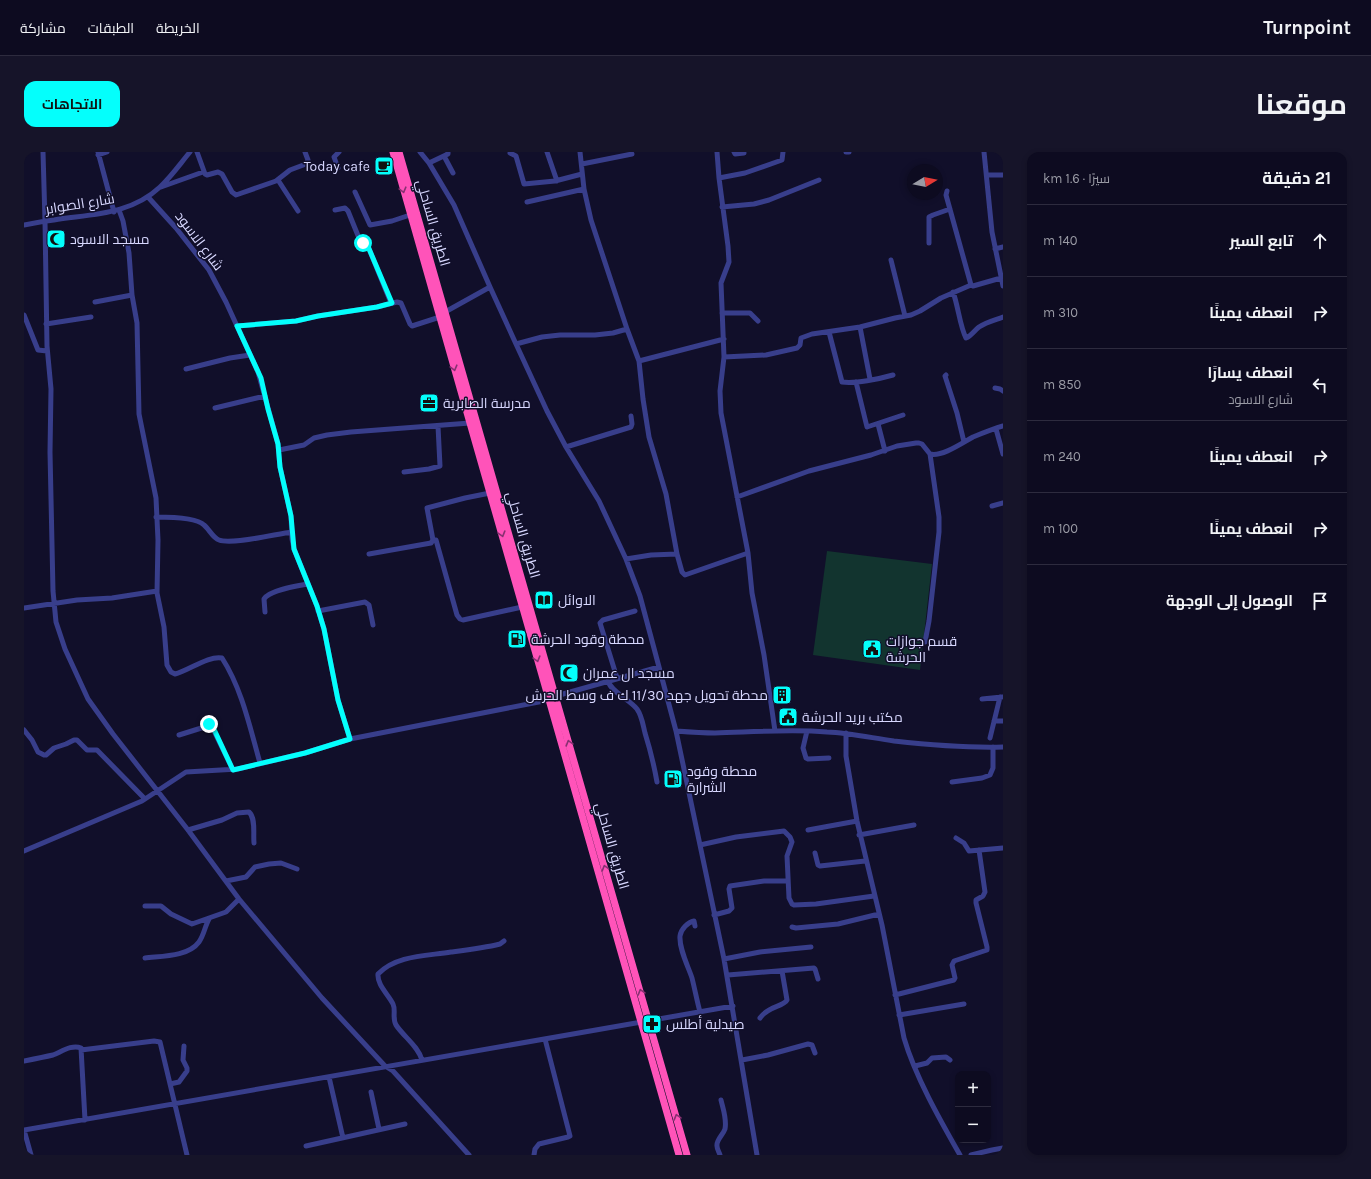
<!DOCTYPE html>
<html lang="ar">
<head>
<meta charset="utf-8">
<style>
	:root { --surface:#0d0b20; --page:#161429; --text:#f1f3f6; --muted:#9a9ba5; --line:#2d2b3e; --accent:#04fffc }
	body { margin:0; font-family:Karla,Cairo,sans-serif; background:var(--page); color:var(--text); direction:rtl }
	.controls { position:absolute; right:12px; bottom:12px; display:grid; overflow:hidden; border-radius:8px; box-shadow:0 2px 6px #0003 }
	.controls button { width:36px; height:36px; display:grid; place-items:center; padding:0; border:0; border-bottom:1px solid var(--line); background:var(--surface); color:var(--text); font:20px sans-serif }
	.compass { position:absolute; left:883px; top:12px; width:36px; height:36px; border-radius:50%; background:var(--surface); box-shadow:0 2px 6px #0003; rotate:80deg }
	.stop { position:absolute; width:12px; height:12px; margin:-9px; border:3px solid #04fffc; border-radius:50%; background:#fff }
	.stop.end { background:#04fffc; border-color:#fff; box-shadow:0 1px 4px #0008 }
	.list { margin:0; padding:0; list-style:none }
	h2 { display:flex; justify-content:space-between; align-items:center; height:52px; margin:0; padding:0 16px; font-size:17px }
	h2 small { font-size:13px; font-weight:400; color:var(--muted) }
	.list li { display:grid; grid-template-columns:26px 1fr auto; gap:12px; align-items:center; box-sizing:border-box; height:72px; padding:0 16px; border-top:1px solid var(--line) }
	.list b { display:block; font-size:15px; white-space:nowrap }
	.list p { margin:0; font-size:13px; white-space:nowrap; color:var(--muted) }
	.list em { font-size:13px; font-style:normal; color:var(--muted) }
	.icon { flex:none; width:22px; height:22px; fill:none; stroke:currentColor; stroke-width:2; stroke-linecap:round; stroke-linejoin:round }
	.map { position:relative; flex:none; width:979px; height:1003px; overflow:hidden; direction:ltr; border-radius:12px }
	header { display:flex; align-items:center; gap:24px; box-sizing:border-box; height:56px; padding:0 20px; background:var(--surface); border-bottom:1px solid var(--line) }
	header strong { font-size:19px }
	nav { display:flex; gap:22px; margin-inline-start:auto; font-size:14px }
	.intro { display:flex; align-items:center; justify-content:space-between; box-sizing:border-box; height:96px; padding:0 24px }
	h1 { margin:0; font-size:28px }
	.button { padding:10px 18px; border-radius:12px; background:var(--accent); color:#111; font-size:14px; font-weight:700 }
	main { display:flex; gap:24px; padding:0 24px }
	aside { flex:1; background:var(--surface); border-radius:12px; box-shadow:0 2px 6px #0003 }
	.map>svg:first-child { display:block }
	.green { fill:#12342f }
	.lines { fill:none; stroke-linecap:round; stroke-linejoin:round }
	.minor { stroke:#383e8b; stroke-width:5 }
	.highway { stroke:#ff53b9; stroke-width:7 }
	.oneway { stroke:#883172 }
	.route { stroke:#04fffc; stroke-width:5 }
	.labels { text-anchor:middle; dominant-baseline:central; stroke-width:3; stroke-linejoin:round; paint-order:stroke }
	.poi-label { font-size:14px; fill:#d8d8ff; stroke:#110f2a; text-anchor:start }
	.street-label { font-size:14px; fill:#d8d8ff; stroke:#110f2a }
</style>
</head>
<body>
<header>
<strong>Turnpoint</strong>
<nav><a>الخريطة</a><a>الطبقات</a><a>مشاركة</a></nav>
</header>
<div class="intro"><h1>موقعنا</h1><a class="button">الاتجاهات</a></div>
<main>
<aside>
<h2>21 دقيقة<small>سيرًا · 1.6 km</small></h2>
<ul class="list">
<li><svg class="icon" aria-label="ahead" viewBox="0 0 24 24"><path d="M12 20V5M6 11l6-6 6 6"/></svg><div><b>تابع السير</b></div><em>140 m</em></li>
<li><svg class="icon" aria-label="right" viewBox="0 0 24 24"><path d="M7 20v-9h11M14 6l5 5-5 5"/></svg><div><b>انعطف يمينًا</b></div><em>310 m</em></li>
<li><svg class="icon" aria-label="left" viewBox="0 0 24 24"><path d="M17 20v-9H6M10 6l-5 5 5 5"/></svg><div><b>انعطف يسارًا</b><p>شارع الاسود</p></div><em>850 m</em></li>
<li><svg class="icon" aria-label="right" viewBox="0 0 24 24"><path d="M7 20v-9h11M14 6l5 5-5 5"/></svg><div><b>انعطف يمينًا</b></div><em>240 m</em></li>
<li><svg class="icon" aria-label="right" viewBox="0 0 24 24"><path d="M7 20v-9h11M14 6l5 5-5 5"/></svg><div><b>انعطف يمينًا</b></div><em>100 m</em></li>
<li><svg class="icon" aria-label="arrive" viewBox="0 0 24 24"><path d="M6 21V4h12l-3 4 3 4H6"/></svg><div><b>الوصول إلى الوجهة</b></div></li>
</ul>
</aside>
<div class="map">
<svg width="979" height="1003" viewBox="0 0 979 1003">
	<rect width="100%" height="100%" fill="#110f2a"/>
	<!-- green -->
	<path class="green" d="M803,399L908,412L896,518L789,503Z"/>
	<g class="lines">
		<!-- minor -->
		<path class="minor" d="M19,0L21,69L23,194L27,237L26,300L29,439L32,470L41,497L64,547L89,582L164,678L215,747L298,846L361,914L369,919L445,1003
			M74,0L90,60
			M173,0L181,22L183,23L194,20L198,22L208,40L212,43L252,29L266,18L282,12L284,8L281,0
			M396,0L405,11L430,53L466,135
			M523,0L533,29
			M693,0L695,26L704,94L705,110L697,131L700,205L696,239L697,261L724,401L728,441L740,503L751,579
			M710,0L711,2L720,1
			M822,0H825
			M960,0L968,80L979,134
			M486,1L492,4L500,32L531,29L558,22
			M74,3L83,0
			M420,4L429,21
			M405,11L424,2V0
			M558,12L608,2
			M314,16L310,5L315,0
			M963,23H979
			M695,26L721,21L758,8L759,0
			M254,28L274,59
			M137,35L179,20
			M923,39L922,43L947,133L949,134L977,126
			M331,40L346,73L368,69L386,63
			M124,45L152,76L185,118L202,150L234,220L254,292L256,315L267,364L268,387L270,397L293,454L300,477L314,548L326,587
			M503,50L560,37
			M698,55L730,52L745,48L795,28
			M95,58L99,69L105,101L108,143L113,171L115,262L132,346L134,388L133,441L140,475L143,513L147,520L151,522C164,519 185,503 198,506C218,537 226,576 236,611
			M311,58L321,56L324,59L337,91L343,92L367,151
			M0,73C10,71 20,69 30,68C68,62 106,63 136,35C147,25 156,12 166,0
			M905,91V65L909,63L926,57
			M971,97L979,95
			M867,108L881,164
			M929,140C934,153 936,175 942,186C947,184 950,179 955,175C962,170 971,168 979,165
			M71,150L108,143
			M421,160L466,135L492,192L518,185L536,183H571L589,181L603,177L567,68L560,37L556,0
			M698,161H726L734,169
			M0,163L14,198L23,199
			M22,172L67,165
			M213,174L272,169L294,164L353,155L373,150L377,151L386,172L388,174L416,165
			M836,175L846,227
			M805,180L818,230C831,232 855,227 869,223
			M492,192L523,259L542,295L575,349L602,407L616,444L635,515
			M700,205L742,203L773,196L776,193L777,186L788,182L836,175L871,166L887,163L896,159L917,146L947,133
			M615,209L700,187
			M162,217L206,206L226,203
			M922,223L921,224L933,261L940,290
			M832,230L843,275L879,263
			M971,236L976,237L979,239
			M191,256L241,244
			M854,272L861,299
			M972,277L979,302
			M542,295L607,275L608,272L607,264
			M255,298L280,293L290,286L303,283L327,280L446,271
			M380,320L405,317L416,314L414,274
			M713,345L785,319L847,303L873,294L892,291H895L898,292L906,302C918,305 938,291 949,285C959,281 969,277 979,274
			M968,354L979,351
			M132,365C143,365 172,365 180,373C185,377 189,386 195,388C208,393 252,382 268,380
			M412,388L433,463L436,467L439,468L498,455
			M345,402L407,391L409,388L403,356L441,346L466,341
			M653,402L658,420L661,423L724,401
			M602,407L627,403L653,402L642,342L625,285L619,247L615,209L603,177
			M0,456L53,448L88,446L133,439
			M294,459L341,450L345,453L349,473
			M241,460L240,447C246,438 273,434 284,432
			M901,490L905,469L915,380V365L906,302
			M593,526L576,471L579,468L611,459
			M584,529C587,540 605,547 613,557C618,564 619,573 621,581C626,597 630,613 633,630
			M532,544L635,515L652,579L700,807L733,1003
			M958,547L978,545
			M970,569H979
			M0,578L8,588L14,600L20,603H22L30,596L42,592L50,588H53L63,598H73L121,647
			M652,579C665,580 678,581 691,581C728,580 766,577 803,580C826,581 848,586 870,589C906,593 943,596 979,595
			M783,579L779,596L782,606L784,607L805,606
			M822,581V604L833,669L858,773L880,886C891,924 916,968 936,1003
			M155,583L187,573L209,618
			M966,586L976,545
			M928,630L958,626L966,623L969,616V595
			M164,678L198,668L213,661L225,660C232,666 229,682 230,691
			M784,678L833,669
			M835,683L890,673
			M932,686L940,691L945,699L979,696
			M676,693L712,685L760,679L766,685L768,690L763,704L765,746L768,752L770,753L792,752L850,744
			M0,699L118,649L162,620L214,617L281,601L326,587L525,548
			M791,701L794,713L796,714L841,709
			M202,729L222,725L231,715L245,712L257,711L273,717
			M121,754H137L147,762L168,772L202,760L215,747
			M690,763L705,759L708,756L705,737L706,734L740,729H763
			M671,774L670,769C664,770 657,777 656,784C655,797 664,814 668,826C671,838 673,849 676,860
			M768,775L772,776L814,772L855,762
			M121,806C137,804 164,805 175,790C180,783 181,774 185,767
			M700,807L736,800L787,795
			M704,823L790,816L791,817L794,827
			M871,843L930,828L931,826L928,813L930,809L963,798V795L952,751V748L959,744L961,740L955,698
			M875,863L940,852
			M736,866C744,854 759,855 763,848L758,819
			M57,898L130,889L136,890L163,1003
			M398,908C394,894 380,885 372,873C368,866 372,858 369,852C364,842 353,833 354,822C372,803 403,804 427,800C443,798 460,796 476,792L480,789
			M718,908L744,903L784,892L788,893L791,901
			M0,909C10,907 20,905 29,903C37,900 48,892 57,896L61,968
			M891,914L903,911L908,906L922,905L926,908
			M305,925L319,986
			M146,932L155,930L163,919V916L159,908L160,894
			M347,940L355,977
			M0,978L709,854
			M0,978L7,1003
			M282,994L381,972
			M510,1003L511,997L515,992L544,985L546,984L521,887
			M696,1003C695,1000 693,997 693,994C692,988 699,983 701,977C703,967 699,957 697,948
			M947,1003L968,998L979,996"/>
		<!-- highway -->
		<path class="highway" d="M369,0C394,90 421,180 446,271L655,1003
			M375,0L663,1003"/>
	</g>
	<!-- one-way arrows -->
	<defs><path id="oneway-chevron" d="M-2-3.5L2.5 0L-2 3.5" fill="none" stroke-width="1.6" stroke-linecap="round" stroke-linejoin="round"/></defs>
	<g class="oneway">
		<use href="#oneway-chevron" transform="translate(379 38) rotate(75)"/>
		<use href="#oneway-chevron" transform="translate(430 216) rotate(75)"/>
		<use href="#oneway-chevron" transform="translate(478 382) rotate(74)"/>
		<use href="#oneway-chevron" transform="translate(513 507) rotate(74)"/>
		<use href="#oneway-chevron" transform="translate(545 591) rotate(-106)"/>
		<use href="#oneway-chevron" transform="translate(581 716) rotate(-106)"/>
		<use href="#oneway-chevron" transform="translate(617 840) rotate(-106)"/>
		<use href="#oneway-chevron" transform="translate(653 965) rotate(-106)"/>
	</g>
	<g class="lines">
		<!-- route -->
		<path class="route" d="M185,572L188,573L209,618L281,601L326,587L314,548L300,477L293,454L270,397L267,364L256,315L254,292L244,257L237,226L213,174L272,169L294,164L353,155L368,151L343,92L339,91"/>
	</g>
	<!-- icons -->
	<defs>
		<symbol id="cafe-square" viewBox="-11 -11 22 22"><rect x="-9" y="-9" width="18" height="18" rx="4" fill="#04fffc" stroke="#110f2a"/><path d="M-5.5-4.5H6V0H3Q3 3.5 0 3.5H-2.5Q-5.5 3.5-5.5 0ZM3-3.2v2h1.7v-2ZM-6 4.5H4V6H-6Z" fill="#111"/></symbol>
		<symbol id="mosque-square" viewBox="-11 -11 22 22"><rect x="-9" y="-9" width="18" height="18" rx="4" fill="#04fffc" stroke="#110f2a"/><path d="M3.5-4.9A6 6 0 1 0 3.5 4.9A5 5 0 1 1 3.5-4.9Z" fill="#111"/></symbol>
		<symbol id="office-square" viewBox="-11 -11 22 22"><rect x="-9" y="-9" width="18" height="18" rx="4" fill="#04fffc" stroke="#110f2a"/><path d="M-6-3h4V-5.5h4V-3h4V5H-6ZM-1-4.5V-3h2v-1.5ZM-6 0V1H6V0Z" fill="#111"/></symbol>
		<symbol id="library-square" viewBox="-11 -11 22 22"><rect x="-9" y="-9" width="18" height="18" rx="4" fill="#04fffc" stroke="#110f2a"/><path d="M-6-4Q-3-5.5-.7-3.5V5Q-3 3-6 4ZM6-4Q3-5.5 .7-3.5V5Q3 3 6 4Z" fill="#111"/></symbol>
		<symbol id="fuel-square" viewBox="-11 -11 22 22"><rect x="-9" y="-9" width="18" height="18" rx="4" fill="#04fffc" stroke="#110f2a"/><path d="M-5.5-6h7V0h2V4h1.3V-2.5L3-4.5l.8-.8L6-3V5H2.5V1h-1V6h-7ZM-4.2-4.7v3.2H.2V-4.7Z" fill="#111"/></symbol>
		<symbol id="civic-square" viewBox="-11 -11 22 22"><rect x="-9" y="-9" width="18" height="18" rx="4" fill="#04fffc" stroke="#110f2a"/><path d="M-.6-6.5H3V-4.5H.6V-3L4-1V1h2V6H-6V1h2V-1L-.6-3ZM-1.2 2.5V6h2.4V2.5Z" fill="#111"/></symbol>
		<symbol id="building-square" viewBox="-11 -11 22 22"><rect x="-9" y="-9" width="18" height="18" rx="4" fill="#04fffc" stroke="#110f2a"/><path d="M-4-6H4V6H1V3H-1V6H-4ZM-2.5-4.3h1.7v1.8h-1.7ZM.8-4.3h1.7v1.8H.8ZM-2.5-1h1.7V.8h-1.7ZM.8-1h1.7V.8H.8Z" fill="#111"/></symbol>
		<symbol id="pharmacy-square" viewBox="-11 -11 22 22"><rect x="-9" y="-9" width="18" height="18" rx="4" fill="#04fffc" stroke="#110f2a"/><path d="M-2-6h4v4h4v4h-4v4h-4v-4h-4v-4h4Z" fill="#111"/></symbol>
	</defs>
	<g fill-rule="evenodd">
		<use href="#cafe-square" x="349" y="3" width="22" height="22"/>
		<use href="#mosque-square" x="21" y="76" width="22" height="22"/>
		<use href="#office-square" x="394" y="240" width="22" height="22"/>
		<use href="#library-square" x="509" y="437" width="22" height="22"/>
		<use href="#fuel-square" x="482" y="476" width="22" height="22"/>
		<use href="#civic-square" x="837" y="486" width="22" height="22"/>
		<use href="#mosque-square" x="534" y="510" width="22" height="22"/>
		<use href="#building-square" x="747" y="532" width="22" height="22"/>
		<use href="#civic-square" x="753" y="554" width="22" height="22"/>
		<use href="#fuel-square" x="638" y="616" width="22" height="22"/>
		<use href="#pharmacy-square" x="617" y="861" width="22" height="22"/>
	</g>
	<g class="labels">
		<!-- poi labels -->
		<g class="poi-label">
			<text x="346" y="14" text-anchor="end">Today cafe</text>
			<text x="46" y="87">مسجد الاسود</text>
			<text x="419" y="251">مدرسة الصابرية</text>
			<text x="534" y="448">الاوائل</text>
			<text x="507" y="487">محطة وقود الحرشة</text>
			<text x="862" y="489">قسم جوازات<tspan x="862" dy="16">الحرشة</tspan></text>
			<text x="559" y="521">مسجد ال عمران</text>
			<text x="744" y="543" text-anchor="end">محطة تحويل جهد 11/30 ك ف وسط الحرش</text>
			<text x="778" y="565">مكتب بريد الحرشة</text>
			<text x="663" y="619">محطة وقود<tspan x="663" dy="16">الشرارة</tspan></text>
			<text x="642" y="872">صيدلية أطلس</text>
		</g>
		<!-- street labels -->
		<g class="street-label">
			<text transform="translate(56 52) rotate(-9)">شارع الصوابر</text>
			<text transform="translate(409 71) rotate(74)">الطريق الساحلي</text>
			<text transform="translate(175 89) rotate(53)">شارع الاسود</text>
			<text transform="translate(499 383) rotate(74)">الطريق الساحلي</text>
			<text transform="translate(588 694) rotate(74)">الطريق الساحلي</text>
		</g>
	</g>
</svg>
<div class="controls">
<button>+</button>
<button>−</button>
</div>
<svg class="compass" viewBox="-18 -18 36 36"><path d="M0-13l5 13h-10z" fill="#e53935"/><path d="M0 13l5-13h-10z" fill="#9a9ba5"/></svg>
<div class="stop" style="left:339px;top:91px"></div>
<div class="stop end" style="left:185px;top:572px"></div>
</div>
</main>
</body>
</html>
